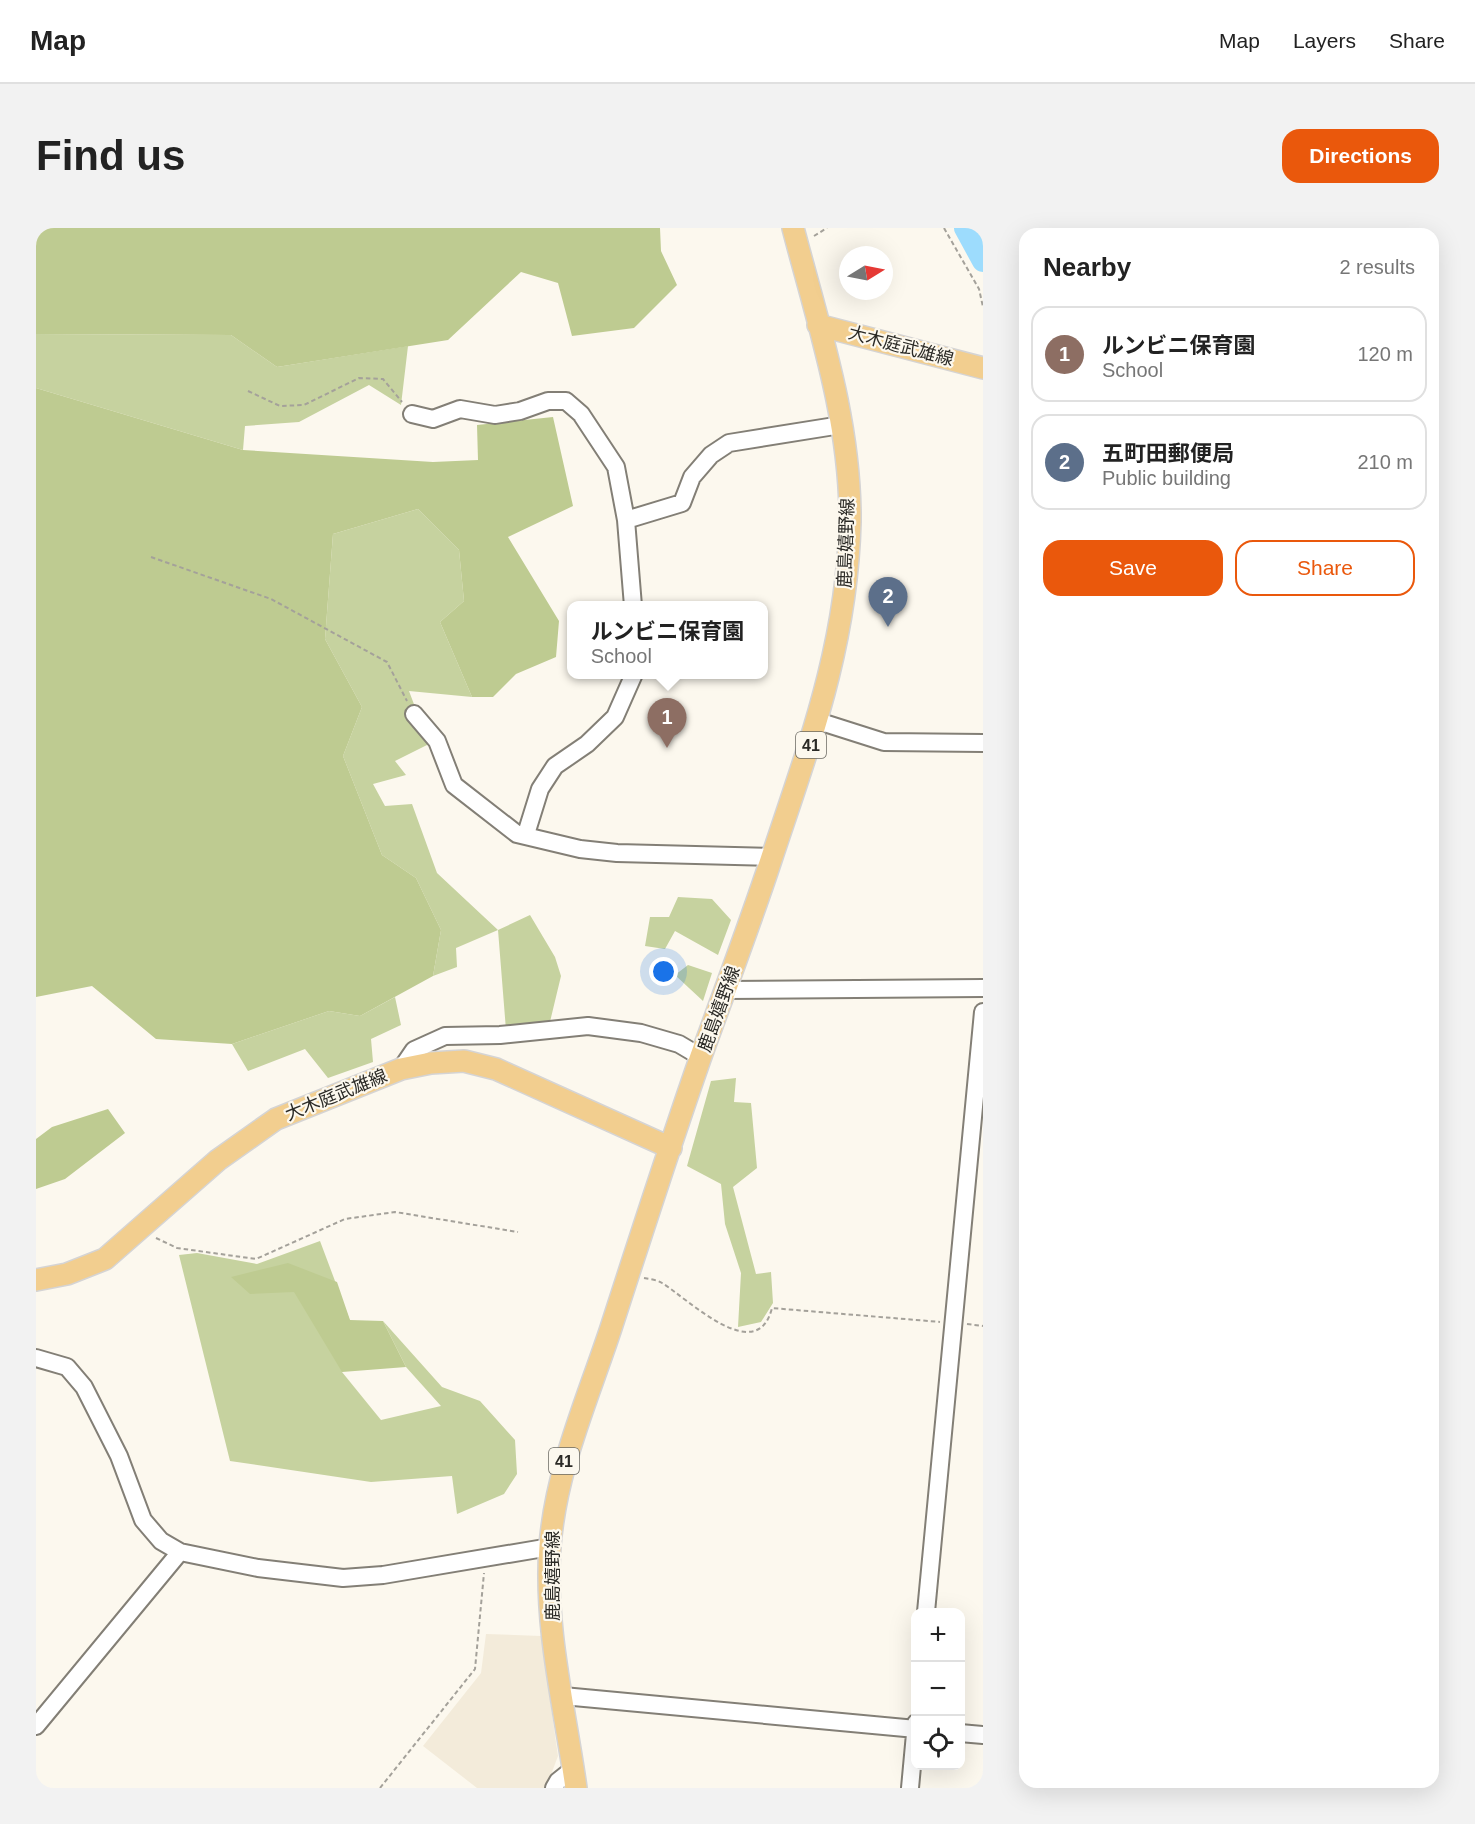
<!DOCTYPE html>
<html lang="en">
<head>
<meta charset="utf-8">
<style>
	:root { --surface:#fff; --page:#f2f2f2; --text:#222; --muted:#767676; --line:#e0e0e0; --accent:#ea580c }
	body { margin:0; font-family:Helvetica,"Noto Sans JP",sans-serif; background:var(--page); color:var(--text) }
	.controls { position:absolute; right:18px; bottom:18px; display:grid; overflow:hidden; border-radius:12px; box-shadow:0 6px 24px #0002 }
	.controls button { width:54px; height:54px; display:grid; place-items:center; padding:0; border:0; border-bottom:2px solid var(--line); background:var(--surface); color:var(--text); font:30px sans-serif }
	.compass { position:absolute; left:803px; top:18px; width:54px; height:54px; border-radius:50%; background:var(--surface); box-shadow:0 6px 24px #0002; rotate:80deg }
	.you { position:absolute; left:628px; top:744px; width:21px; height:21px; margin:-15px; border:4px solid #fff; border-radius:50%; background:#1a73e8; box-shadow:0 0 0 9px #1a73e833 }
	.badge { display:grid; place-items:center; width:39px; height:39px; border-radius:50%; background:var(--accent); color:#fff; font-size:20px; font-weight:700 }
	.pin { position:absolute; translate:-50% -50px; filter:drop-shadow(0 2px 3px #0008) }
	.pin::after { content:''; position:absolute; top:32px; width:21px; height:18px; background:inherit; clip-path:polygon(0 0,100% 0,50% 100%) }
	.popup { position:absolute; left:531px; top:373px; width:201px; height:78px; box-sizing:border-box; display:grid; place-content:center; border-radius:12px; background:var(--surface); filter:drop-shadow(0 2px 4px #0005); font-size:20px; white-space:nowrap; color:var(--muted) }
	.popup b { font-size:22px; color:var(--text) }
	.popup::after { content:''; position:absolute; left:50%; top:100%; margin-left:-12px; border:12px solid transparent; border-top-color:var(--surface) }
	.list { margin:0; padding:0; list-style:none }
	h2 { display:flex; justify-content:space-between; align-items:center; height:78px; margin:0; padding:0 24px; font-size:26px }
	h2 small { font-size:20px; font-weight:400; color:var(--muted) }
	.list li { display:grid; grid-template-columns:39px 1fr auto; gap:18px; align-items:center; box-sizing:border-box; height:96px; margin:0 12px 12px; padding:0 12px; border:2px solid var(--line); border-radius:18px }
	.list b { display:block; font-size:22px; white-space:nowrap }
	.list p { margin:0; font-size:20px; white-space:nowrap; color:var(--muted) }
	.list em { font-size:20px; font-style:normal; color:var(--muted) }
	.actions { display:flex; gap:12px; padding:18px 24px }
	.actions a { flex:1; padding:14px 0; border:2px solid var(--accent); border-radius:18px; text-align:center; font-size:21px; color:var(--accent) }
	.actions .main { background:var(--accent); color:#fff }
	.icon { flex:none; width:33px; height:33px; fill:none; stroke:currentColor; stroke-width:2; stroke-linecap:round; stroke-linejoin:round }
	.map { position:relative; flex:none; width:947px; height:1560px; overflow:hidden; border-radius:18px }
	header { display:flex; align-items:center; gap:36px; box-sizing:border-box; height:84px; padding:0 30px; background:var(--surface); border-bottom:2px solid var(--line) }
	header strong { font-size:28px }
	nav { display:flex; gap:33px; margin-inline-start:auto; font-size:21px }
	.intro { display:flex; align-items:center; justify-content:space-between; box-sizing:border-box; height:144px; padding:0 36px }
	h1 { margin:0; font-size:42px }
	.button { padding:15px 27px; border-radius:18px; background:var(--accent); color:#fff; font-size:21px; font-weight:700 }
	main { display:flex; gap:36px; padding:0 36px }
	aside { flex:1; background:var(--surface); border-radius:18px; box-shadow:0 6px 24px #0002 }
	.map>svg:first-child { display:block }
	.built { fill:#f3ebda }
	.green { fill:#c6d29f }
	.forest { fill:#becb91 }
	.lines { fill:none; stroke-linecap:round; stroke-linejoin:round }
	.river { stroke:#9ddcfd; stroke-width:22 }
	.minor-casing { stroke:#837f76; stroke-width:20 }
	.major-casing { stroke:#d5d4d4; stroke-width:24 }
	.path { stroke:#a4a19a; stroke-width:2; stroke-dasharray:4.5 3; stroke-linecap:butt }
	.minor { stroke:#fff; stroke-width:16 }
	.major { stroke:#f2ce8f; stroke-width:21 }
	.labels { text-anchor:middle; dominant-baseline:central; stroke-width:4.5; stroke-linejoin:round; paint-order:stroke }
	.shield { fill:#fcf8ee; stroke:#6a6862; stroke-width:1.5 }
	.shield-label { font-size:16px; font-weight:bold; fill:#2b2a26 }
	.street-label { font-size:18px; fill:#2b2a26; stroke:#fcf8ee }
</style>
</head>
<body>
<header>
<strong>Map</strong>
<nav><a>Map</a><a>Layers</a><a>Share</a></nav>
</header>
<div class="intro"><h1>Find us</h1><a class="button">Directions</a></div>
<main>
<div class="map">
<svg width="947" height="1560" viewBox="0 0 947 1560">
	<rect width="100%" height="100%" fill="#fcf8ee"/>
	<!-- built -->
	<path class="built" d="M450,1406L505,1408L522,1528L510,1560H441L387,1518L445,1445Z"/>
	<!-- green -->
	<path class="green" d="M0,106L195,107L241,139L372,118L365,177L333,157L263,194L209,198L207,222L0,160Z
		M382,281L423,322L428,373L404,394L436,469L373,463L393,516L359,533L370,547L337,556L349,578L376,576L401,645L462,702L494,687L519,729L525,748L513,798L470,802L462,702L420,720L421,739L397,748L405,702L380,650L346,627L307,528L326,479L289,411L297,306Z
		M642,669L676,671L695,692L682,727L639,703L629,721L609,718L614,689H633Z
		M652,737L676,745L667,773L639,747Z
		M359,769L365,797L335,811L337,834L292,850L269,821L212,843L196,816L293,783L324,788Z
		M700,850L698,874L715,875L721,940L697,959L720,1046L735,1044L737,1075L725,1094L702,1099L705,1045L689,996L685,956L651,938L675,853Z
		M284,1013L314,1093L306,1144L345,1192L405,1178L370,1139L347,1093L406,1159L444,1173L479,1212L481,1246L468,1266L421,1286L416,1248L335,1254L194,1233L143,1027L161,1025L221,1036Z"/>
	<!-- forest -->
	<path class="forest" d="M0,0H624L625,23L641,57L598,100L536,108L522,55L485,44L412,112L241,139L195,107L0,106Z
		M0,160L207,222L397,234L442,232L441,197L517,189L537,278L472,309L523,393L520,429L480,446L457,469H436L404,394L428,373L423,322L382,281L297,306L289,411L326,479L307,528L346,627L380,650L405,702L397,748L324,788L293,783L196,816L120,811L56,758L0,769Z
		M72,881L89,905L29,951L0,961V911L16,899Z
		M252,1035L301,1054L314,1092L347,1093L370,1139L306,1144L258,1064L214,1066L195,1049Z"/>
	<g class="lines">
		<!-- river -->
		<path class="river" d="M929,0L947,33"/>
		<defs>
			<path id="minor" d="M376,186L397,191L424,181L459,187L484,183L512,173H530L545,186L580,239L590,292L597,378
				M590,292L646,275L656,249L675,227L693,215L805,197
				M378,486L401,513L418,557L481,606L544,621L581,625L736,629
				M782,493L848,514L947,515
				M490,606L504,561L519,538L551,516L579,489L598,446
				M690,762L947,760
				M365,841L378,822L409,808L464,807L552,798L605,805L643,816L665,829
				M0,1130L31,1139L48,1159L83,1228L107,1292L125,1313L144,1324L222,1340L307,1350L347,1347L514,1319
				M890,1384L947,784
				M527,1468L880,1501
				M0,1498L144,1324
				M924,1505L947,1507
				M518,1560L522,1553L537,1541
				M874,1560L880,1495"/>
			<path id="major" d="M782,97L947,140
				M0,1052L31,1046L69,1031L182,932L240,891L365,841L395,835L428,833L460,841L635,920
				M540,1560C529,1481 508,1399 514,1318C520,1241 551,1173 575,1100C604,1010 633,920 664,831C688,764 713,699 735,632C773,517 811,418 814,294C815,193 782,96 757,0"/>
		</defs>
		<!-- minor casing -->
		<use href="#minor" class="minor-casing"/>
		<!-- major casing -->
		<use href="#major" class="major-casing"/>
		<!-- path -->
		<path class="path" d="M908,0L943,61L947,79
			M778,8L791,0
			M212,163L244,178L268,177L323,150L347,151L366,174
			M115,329L235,371L351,434L371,473
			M120,1010L141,1020L220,1031L309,991L359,984L482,1004
			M608,1050C614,1051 621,1052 626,1055C651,1070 721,1140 736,1080L904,1094
			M931,1096L947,1098
			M344,1560L439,1441L448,1345"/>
		<!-- minor -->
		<use href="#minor" class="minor"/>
		<!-- major -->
		<use href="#major" class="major"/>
	</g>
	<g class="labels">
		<!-- shield labels -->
		<g class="shield">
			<rect x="760" y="504" width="30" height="26" rx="4.5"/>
			<rect x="513" y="1220" width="30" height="26" rx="4.5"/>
		</g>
		<g class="shield-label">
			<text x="775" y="517">41</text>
			<text x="528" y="1233">41</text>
		</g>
		<!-- street labels -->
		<g class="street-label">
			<text transform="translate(865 118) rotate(15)">大木庭武雄線</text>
			<text transform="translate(810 315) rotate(-88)">鹿島嬉野線</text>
			<text transform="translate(683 781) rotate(-70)">鹿島嬉野線</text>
			<text transform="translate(300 867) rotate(-22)">大木庭武雄線</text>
			<text transform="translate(517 1348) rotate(-90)">鹿島嬉野線</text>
		</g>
	</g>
</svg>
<div class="controls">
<button>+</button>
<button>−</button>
<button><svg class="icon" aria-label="locate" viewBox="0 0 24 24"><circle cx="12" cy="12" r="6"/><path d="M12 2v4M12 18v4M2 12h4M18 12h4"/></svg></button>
</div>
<svg class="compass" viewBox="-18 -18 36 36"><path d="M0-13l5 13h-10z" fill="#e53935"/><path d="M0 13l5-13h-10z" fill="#767676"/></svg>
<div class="you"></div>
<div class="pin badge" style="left:631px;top:520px;background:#8d6e63">1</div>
<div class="popup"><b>ルンビニ保育園</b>School</div>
<div class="pin badge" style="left:852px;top:399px;background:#5c6f8a">2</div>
</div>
<aside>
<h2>Nearby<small>2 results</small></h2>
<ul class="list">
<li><span class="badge" style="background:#8d6e63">1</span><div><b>ルンビニ保育園</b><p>School</p></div><em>120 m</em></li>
<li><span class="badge" style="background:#5c6f8a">2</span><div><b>五町田郵便局</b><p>Public building</p></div><em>210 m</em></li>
</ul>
<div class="actions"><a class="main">Save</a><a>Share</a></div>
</aside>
</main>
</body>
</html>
